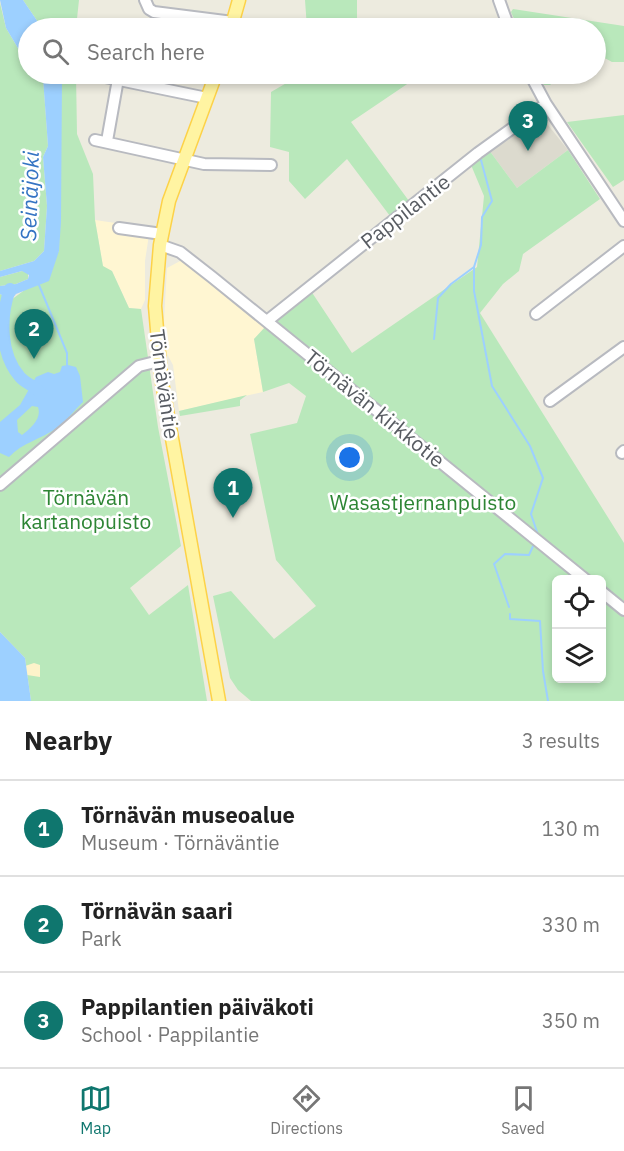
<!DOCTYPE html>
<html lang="en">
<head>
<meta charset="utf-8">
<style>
	:root { --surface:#fff; --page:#f2f2f2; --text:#222; --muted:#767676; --line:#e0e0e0; --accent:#0f766e }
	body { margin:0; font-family:"IBM Plex Sans",sans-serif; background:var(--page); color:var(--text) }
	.controls { position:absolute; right:18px; bottom:18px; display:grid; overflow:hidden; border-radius:9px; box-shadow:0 3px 9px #0003 }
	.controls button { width:54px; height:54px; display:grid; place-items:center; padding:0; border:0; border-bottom:2px solid var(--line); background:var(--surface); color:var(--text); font:30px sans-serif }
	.you { position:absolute; left:350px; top:458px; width:21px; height:21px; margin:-15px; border:4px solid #fff; border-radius:50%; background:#1a73e8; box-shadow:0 0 0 9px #1a73e833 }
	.badge { display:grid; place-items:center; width:39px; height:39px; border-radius:50%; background:var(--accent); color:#fff; font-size:20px; font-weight:700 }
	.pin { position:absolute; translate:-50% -50px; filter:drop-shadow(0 2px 3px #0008) }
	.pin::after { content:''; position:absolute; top:32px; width:21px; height:18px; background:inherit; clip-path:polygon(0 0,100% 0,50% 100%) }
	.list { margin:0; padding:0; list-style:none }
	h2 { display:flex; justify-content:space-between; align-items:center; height:78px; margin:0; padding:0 24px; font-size:26px }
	h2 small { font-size:20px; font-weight:400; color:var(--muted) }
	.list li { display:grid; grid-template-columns:39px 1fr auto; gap:18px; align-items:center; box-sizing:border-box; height:96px; padding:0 24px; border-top:2px solid var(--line) }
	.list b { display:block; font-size:22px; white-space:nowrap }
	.list p { margin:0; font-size:20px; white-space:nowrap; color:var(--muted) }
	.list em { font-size:20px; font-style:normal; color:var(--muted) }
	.icon { flex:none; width:33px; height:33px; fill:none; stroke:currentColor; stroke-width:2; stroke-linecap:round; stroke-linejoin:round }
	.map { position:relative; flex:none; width:624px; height:701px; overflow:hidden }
	.search { position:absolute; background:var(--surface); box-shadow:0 3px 9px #0003; left:18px; right:18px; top:18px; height:66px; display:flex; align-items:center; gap:15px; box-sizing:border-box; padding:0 21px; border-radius:33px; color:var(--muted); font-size:22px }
	.sheet { height:366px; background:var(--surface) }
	nav { display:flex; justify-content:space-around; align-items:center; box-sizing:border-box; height:84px; border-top:2px solid var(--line); background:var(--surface); font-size:16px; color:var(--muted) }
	nav a { display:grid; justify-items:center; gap:3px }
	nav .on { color:var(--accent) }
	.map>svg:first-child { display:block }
	.commercial { fill:#fff6d2 }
	.education { fill:#dcdace }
	.green { fill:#b9e8bb; fill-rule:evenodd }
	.sand { fill:#fdf3ca }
	.water { fill:#9dd0ff; fill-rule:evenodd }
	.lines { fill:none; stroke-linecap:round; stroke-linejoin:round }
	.stream { stroke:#9dd0ff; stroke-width:2 }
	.river { stroke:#9dd0ff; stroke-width:12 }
	.minor-casing { stroke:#b8bac0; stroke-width:14 }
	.major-casing { stroke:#fdd248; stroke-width:15 }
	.minor { stroke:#fff; stroke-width:10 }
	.major { stroke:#fff4a2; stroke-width:12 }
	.labels { text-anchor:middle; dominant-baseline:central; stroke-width:5; stroke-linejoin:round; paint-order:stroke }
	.street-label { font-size:21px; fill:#585c62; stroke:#fff }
	.park-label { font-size:21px; fill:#2d8534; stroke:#fff }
	.water-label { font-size:22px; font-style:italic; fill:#3474c3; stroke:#fff }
</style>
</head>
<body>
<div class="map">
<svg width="624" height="701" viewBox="0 0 624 701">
	<rect width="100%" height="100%" fill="#edebdf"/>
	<!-- commercial -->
	<path class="commercial" d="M95,220L150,228L145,261V300L141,309L129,308L112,271L103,267Z
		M182,260L266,326L254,339L263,392L179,411L173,365L166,352L164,320L167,268Z"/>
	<!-- education -->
	<path class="education" d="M540,115L568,150L517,188L489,150Z"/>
	<!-- green -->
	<path class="green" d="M23,0H79L76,28H42Z
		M305,0H357V28H307Z
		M0,3L6,28L28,65V74H38L43,77L48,146L43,157L47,206L44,251L34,261L0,271Z
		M513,9L624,26V62H612L601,56L596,58V28H518L511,12Z
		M61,74H76L77,134L93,174L95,220L103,266L112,271L129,308L141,309L158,427L181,546L130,588L149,615L188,585L207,701H31L25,658L0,632V294L11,300L26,289L59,251Z
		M302,74H422L351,122L409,201L390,216L347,159L305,199L289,181V152L270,147L271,92Z
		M538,74H561L550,85H544Z
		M624,115V180L613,187L567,122Z
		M489,150L517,188L568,150L600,199L523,254L519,271L503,284L480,313L624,543V701H251L238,690L230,678L213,596L231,591L274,639L316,606L276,560L250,434L297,423L306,396L289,383L263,392L254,339L266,326L311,291L352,353L477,267L484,196L471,165ZM556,580H602V678H556Z
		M22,271L28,272V279L16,284L0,286V277Z
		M247,395L240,400V406L180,416L179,411Z"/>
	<!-- sand -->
	<path class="sand" d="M34,663L40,665V677L27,675L25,666Z"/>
	<!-- water -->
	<path class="water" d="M0,0H23L42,28H28V65L6,28Z
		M38,74H61L62,76L61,222L59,251L49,281L16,294L11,300L0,294V286L16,284L28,279L29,275L22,271L0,277V271L34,261L44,251L47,206L43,157L48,146L43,78Z
		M68,365L76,367L80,376L83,402C74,410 67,421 57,428C41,439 22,443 9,457L0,453V422L20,405L36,377L48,372L54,374L60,372L62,366ZM32,406L38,407C42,419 31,428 22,435L18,432L17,420Z
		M0,632L25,658L31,701H0Z"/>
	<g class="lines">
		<!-- stream -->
		<path class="stream" d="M481,160L492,201L482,217L481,245L474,267V291L492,386L530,446L543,478L531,514L538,535
			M39,285L67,353V367
			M434,339L438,298L451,284L474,267
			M509,607L494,564L505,554L529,555L534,544
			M510,614V619L540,621L543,671L548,701"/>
		<!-- river -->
		<path class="river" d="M10,289C0,317 0,354 20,377C26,384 36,386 41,394"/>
		<defs>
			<path id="minor" d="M145,0L149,9L154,12L233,22
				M499,0L509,28
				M530,74L546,104L624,221
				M95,75L207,98
				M95,140L204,164L271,165
				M107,141L118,79
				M119,228L162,234
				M160,245L180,252L212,277L586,580
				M536,314L624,246
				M267,321L478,153L546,104
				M550,401L624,347
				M622,453L624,451
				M0,485L139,366L159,361
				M602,592L624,610"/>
			<path id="major" d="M231,28L239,0
				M216,74L169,201L160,245L155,306L161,377L219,701"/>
		</defs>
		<!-- minor casing -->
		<use href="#minor" class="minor-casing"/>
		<!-- major casing -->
		<use href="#major" class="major-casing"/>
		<!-- minor -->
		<use href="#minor" class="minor"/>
		<!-- major -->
		<use href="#major" class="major"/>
	</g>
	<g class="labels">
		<!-- street labels -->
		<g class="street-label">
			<text transform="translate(405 211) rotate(-38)">Pappilantie</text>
			<text transform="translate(165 384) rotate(82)">Törnäväntie</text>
			<text transform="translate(375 408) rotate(39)">Törnävän kirkkotie</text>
		</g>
		<!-- park labels -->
		<g class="park-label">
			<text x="86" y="497">Törnävän<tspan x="86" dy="24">kartanopuisto</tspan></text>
			<text x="423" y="502">Wasastjernanpuisto</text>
		</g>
		<!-- water labels -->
		<g class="water-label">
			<text transform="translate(29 196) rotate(-88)">Seinäjoki</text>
		</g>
	</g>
</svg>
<div class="controls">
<button><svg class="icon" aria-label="locate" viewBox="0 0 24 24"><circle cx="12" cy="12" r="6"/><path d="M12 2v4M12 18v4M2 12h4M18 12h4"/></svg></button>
<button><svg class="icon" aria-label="layers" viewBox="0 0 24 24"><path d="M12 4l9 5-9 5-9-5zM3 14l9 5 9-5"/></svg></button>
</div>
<div class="you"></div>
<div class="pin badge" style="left:233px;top:518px">1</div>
<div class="pin badge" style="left:34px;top:359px">2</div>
<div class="pin badge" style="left:528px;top:151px">3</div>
<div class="search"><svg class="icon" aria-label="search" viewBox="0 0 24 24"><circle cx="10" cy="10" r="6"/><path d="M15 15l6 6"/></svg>Search here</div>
</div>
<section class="sheet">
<h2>Nearby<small>3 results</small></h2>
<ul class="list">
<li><span class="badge">1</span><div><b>Törnävän museoalue</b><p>Museum · Törnäväntie</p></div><em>130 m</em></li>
<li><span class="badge">2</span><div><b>Törnävän saari</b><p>Park</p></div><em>330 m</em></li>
<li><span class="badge">3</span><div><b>Pappilantien päiväkoti</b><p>School · Pappilantie</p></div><em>350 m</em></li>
</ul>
</section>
<nav>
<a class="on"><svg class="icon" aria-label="map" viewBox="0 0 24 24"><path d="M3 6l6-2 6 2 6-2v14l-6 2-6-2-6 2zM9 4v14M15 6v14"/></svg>Map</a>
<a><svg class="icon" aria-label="directions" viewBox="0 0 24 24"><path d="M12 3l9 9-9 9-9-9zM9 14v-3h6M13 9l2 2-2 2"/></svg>Directions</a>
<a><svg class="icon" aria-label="saved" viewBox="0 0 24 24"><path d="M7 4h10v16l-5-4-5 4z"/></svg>Saved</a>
</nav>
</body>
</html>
